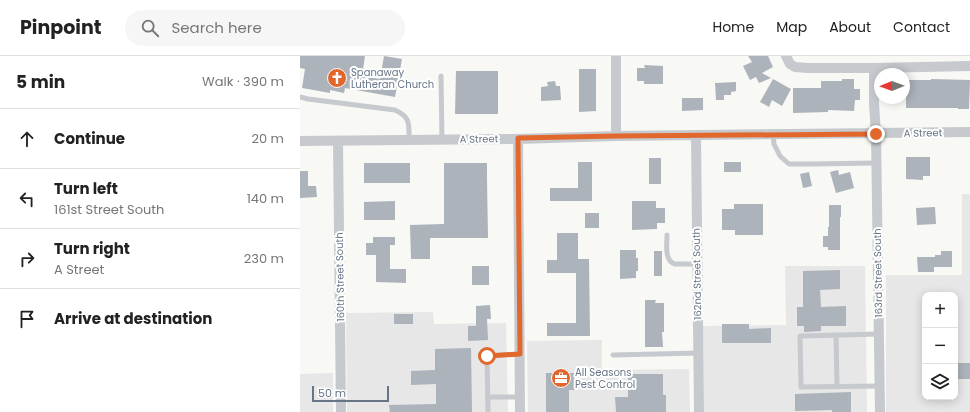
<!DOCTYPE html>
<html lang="en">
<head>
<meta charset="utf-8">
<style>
	:root { --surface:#fff; --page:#f6f6f6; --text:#222; --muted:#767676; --line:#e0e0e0 }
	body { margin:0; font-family:Poppins,sans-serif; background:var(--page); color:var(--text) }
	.controls { position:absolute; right:12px; bottom:12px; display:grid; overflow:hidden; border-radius:8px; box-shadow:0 2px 10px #0003 }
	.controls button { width:36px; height:36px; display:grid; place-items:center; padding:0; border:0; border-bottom:1px solid var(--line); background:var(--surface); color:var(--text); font:20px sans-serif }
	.compass { position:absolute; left:574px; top:12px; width:36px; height:36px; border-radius:50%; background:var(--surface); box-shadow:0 2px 10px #0003; rotate:269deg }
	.scale { position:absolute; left:12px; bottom:10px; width:77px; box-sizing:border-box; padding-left:4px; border:2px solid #677586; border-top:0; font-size:11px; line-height:14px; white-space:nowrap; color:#677586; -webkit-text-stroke:3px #fff; paint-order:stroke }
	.stop { position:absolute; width:12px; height:12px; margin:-9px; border:3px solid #e1672d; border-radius:50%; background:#fff }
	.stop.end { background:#e1672d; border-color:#fff; box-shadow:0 1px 4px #0008 }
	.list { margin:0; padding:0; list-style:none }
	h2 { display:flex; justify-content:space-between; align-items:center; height:52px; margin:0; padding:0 16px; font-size:17px }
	h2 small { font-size:13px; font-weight:400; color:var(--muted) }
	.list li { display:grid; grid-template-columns:26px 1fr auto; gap:12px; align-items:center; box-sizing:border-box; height:60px; padding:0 16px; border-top:1px solid var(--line) }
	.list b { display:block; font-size:15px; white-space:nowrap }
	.list p { margin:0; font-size:13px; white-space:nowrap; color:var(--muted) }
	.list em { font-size:13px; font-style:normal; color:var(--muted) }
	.icon { flex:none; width:22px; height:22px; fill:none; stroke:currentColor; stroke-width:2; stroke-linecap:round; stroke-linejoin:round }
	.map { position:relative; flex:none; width:670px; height:356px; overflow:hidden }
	header { display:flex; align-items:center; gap:24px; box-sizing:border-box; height:56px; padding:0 20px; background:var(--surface); border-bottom:1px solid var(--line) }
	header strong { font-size:19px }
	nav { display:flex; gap:22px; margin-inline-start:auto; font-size:14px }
	.search { width:280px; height:36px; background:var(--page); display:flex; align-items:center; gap:10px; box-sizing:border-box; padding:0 14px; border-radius:22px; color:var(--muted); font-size:15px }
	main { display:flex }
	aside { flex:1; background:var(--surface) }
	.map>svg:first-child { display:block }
	.built { fill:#e6e7e6; fill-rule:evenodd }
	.building { fill:#acb3ba }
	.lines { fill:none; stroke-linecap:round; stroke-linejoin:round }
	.service { stroke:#c6c9cd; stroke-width:5 }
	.minor { stroke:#c6c9cd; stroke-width:10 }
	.route { stroke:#e1672d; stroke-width:5 }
	.labels { text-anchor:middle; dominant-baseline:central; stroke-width:4; stroke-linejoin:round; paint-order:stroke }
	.poi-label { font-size:10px; fill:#677586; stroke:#fff; text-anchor:start }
	.street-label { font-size:10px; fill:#677586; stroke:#fff }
</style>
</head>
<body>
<header>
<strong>Pinpoint</strong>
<div class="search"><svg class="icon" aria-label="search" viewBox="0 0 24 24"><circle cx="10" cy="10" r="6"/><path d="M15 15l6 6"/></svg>Search here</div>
<nav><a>Home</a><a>Map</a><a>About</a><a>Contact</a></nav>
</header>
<main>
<aside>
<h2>5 min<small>Walk · 390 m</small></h2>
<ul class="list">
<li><svg class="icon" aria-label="ahead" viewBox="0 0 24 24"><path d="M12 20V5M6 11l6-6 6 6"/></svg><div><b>Continue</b></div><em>20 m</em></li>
<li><svg class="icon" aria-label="left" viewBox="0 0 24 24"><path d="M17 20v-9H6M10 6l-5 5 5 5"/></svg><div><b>Turn left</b><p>161st Street South</p></div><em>140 m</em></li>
<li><svg class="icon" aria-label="right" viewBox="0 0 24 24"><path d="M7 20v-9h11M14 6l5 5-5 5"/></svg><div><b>Turn right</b><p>A Street</p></div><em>230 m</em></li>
<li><svg class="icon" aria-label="arrive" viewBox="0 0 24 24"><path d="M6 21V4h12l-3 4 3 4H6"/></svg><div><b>Arrive at destination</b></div></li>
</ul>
</aside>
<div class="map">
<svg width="670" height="356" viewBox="0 0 670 356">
	<rect width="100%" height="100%" fill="#f8f8f5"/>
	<!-- built -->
	<path class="built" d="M662,138H670V356H586V219H662ZM625,239H655V341H625Z
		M485,210H565L567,356H404L403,270L486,269Z
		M133,256L134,268L206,267L208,356H47L46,257Z
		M302,284V314L389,313L390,356H228L227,285Z
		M33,317V356H0V318Z"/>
	<!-- building -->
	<path class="building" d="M0,0H65L62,20L80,23L84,0L102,3L95,41L45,32L44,37L30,34V37L2,32L5,13L0,12Z
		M448,0H468L473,11L462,17L471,22L459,27L456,21L450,24L443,10L452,6Z
		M344,9L363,10V28H344V25H337V12H345Z
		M279,13H296V55L279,56Z
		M156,15H198V58H155Z
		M473,23L491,33L482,50L472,44L469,51L460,46Z
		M542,23H554V33H560V44H555L554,55L528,54V56L493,57V32H521V25H542Z
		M631,23L670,24L669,53H658V52H606V24H631Z
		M255,25L256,30H260L261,44L241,45V31L248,30L247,26Z
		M436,26V35L431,36V39H424V44H416L415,27Z
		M382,42H403V54L382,55Z
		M606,101H630V120H623V124L606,123Z
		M349,102H361V128H349Z
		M278,106H292V145H250V132H278Z
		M424,106H441V116H424Z
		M64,107H110V127H64Z
		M144,107H187V122L188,182H130V203H111L110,169L144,168Z
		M538,114L539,119L550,116L554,132L536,137L530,116Z
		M0,115H8V130H16L17,141L0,142Z
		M509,116L512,130L503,132L500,118Z
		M95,145V164H64V146Z
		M332,145H356V152H365V167H357V173L332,174Z
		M434,148H463V179H435V174H422V153H434Z
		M529,149H541V161H540V194H528V191H523V180H528V171H529Z
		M635,151L636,168L617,169L616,152Z
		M285,157H299V172H285Z
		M257,177H278V203H289L290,280H247V267H276V217H247V204H257Z
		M73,181H95V189H90V213H106V227L76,226V199H66V187H73Z
		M320,194H336V202H338V215H336V222L320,223Z
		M354,195H362V220H354Z
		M641,195H652V211H634V216H618L617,201H635V199H641Z
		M172,210H189V229H172Z
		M540,214V233L520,234L521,251L546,250V270H521V275L504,276V270H497V251H503V215Z
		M345,244H356L355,247H364V276H362L363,291H345Z
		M190,249L191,263H187L188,284L168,285V270H176V250Z
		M94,258H113V268H94Z
		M422,268H449V273L471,272V287H422Z
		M171,292L172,356H90L89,349L136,348V328L111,329V315L135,314V293Z
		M658,307H670V323H658Z
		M246,317H277V334H269V356H246Z
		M328,318H363V339H366V356H316L315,341H328Z
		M551,336V356H532V354L495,355V338Z"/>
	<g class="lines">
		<!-- service -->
		<path class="service" d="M141,20L142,84
			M0,41L8,43L95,54C111,61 109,69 109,84
			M473,79L474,88L480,100L489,108H510L576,107
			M367,179C367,188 364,205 375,208H397
			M579,278L500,280L501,331L580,330
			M536,279L537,330
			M313,299L399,297
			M188,341H220
			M188,356L187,300L220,298"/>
		<!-- minor -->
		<path class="minor" d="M486,0L490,8L495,11L508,12H574L670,10
			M574,12V48L576,78L580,356
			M396,79L399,356
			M316,80V0
			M218,83L220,356
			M0,85L218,83L316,80L670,76
			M38,86L41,356"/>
	</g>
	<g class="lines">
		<!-- route -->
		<path class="route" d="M187,300L220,298L218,82L316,80L576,78"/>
	</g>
	<!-- icons -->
	<defs>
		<symbol id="church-disc" viewBox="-11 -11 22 22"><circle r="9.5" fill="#e1672d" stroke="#fff"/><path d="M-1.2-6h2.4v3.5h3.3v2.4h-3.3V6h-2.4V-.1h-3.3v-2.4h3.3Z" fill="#fff"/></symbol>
		<symbol id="office-disc" viewBox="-11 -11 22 22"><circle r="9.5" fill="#e1672d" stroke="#fff"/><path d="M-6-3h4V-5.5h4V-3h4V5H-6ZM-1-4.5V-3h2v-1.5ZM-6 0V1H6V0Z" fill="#fff"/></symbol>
	</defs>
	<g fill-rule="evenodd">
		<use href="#church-disc" x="26" y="11" width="22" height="22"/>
		<use href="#office-disc" x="250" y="311" width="22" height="22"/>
	</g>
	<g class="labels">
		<!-- poi labels -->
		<g class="poi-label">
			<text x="51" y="16">Spanaway<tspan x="51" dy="12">Lutheran Church</tspan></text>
			<text x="275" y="316">All Seasons<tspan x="275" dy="12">Pest Control</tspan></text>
		</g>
		<!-- street labels -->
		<g class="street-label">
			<text transform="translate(623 77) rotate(-1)">A Street</text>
			<text transform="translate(179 83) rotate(-1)">A Street</text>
			<text transform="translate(578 217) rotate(-91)">163rd Street South</text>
			<text transform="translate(397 218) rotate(-91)">162nd Street South</text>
			<text transform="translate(40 221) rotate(-91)">160th Street South</text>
		</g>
	</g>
</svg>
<div class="controls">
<button>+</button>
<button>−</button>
<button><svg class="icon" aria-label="layers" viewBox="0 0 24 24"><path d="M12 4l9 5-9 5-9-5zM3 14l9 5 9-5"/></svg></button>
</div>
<svg class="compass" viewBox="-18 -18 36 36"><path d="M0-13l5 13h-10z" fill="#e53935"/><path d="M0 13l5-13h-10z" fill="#767676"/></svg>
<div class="scale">50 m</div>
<div class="stop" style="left:187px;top:300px"></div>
<div class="stop end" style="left:576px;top:78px"></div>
</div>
</main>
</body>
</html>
